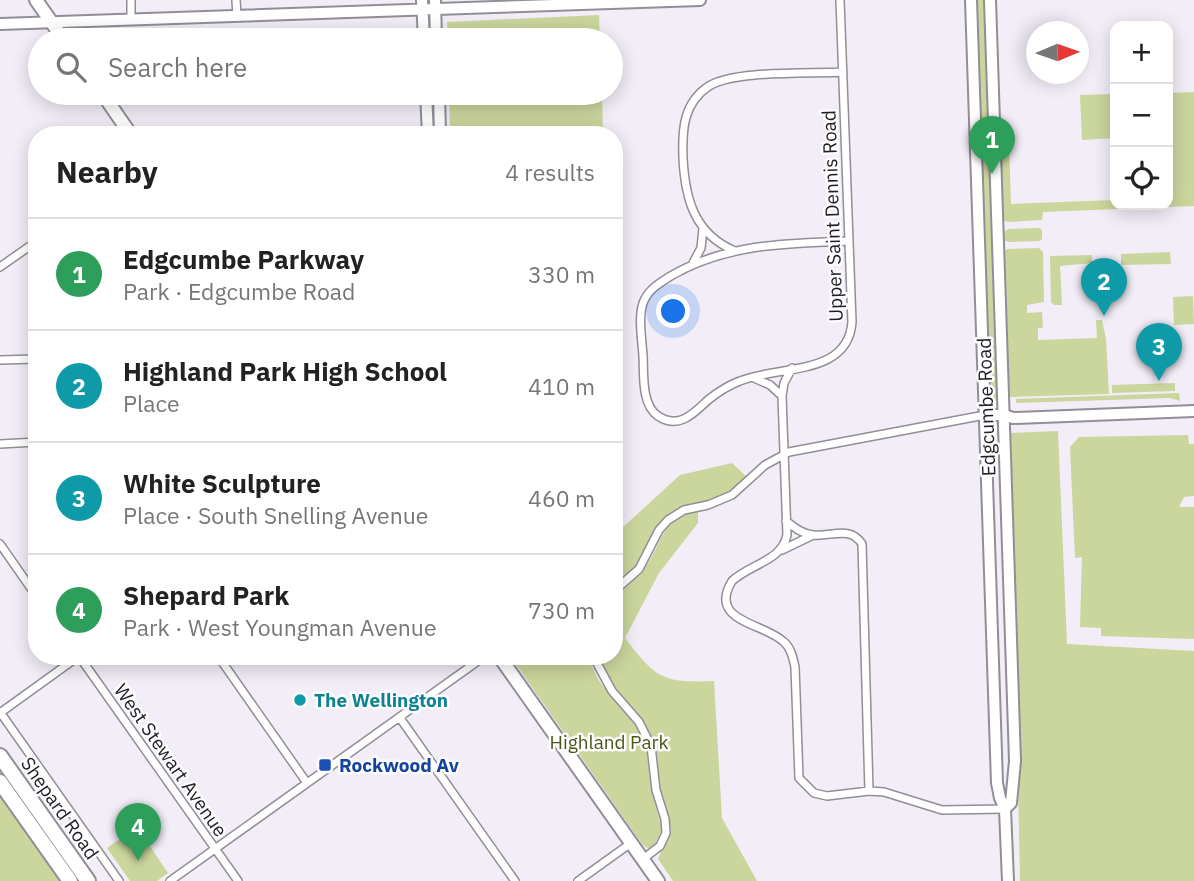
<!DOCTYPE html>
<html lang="en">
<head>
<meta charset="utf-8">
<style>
	:root { --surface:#fff; --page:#f6f6f6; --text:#222; --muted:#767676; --line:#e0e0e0; --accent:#ea580c }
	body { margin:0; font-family:"IBM Plex Sans",sans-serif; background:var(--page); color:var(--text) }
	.controls { position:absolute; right:21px; top:21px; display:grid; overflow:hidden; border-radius:14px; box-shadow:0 4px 18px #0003 }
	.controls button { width:63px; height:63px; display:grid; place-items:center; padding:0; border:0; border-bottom:2px solid var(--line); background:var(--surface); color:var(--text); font:35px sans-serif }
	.compass { position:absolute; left:1026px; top:21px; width:63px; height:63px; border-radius:50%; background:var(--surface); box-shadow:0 4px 18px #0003; rotate:88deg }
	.you { position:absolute; left:674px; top:312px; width:24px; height:24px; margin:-18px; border:5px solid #fff; border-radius:50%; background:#1a73e8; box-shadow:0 0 0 10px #1a73e833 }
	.badge { display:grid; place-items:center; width:46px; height:46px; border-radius:50%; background:var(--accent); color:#fff; font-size:23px; font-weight:700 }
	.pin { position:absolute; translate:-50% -58px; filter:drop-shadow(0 2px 4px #0008) }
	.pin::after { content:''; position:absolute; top:37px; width:24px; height:21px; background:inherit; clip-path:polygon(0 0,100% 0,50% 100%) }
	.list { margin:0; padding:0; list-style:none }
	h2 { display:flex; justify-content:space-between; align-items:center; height:91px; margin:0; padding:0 28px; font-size:30px }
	h2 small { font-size:23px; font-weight:400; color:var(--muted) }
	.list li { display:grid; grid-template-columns:46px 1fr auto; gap:21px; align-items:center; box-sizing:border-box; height:112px; padding:0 28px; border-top:2px solid var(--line) }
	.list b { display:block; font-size:26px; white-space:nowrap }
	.list p { margin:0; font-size:23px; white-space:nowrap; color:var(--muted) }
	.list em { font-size:23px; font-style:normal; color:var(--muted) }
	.icon { flex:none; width:38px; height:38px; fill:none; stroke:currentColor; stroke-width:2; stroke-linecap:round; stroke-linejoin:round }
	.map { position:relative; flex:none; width:1194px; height:881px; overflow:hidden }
	.search { position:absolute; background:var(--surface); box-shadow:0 4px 18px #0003; left:28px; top:28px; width:595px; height:77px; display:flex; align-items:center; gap:18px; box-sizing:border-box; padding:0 24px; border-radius:38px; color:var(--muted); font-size:26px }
	.panel { position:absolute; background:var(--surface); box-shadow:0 4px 18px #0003; left:28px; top:126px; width:595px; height:539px; border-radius:28px }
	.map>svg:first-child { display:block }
	.green { fill:#cbd69d }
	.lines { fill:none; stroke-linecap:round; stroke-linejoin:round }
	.street-casing { stroke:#928d97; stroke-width:10 }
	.secondary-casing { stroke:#928d97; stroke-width:14 }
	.primary-casing { stroke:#928d97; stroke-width:16 }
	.highway-casing { stroke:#928d97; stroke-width:18 }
	.street { stroke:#fff; stroke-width:7 }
	.secondary { stroke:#fff; stroke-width:10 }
	.primary { stroke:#fff; stroke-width:12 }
	.highway { stroke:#fff; stroke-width:14 }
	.culture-dot { fill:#0f9aa8; stroke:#fdfcfe; stroke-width:2.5 }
	.transit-dot { fill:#1a4fb4; stroke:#fdfcfe; stroke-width:2.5 }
	.labels { text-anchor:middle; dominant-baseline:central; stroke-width:5; stroke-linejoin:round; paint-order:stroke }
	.street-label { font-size:19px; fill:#201f22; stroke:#fdfcfe }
	.culture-label { font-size:19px; font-weight:bold; fill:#0d838f; stroke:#fdfcfe; text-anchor:start }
	.park-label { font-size:19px; fill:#4e5616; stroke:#fdfcfe }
	.transit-label { font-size:19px; font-weight:bold; fill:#164399; stroke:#fdfcfe; text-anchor:start }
</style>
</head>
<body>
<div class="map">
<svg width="1194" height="881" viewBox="0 0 1194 881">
	<rect width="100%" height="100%" fill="#f2edf7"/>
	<!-- green -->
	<path class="green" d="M967,0H994L1000,144H1009L1011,204L1115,200V205H1168V93L1194,92V206L1043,212L1042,220L1008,222L1002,220L1003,232L1009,229L1040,228L1042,231V239L1039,241L1009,242L1003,240L1004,252L1007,249L1039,248L1043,252L1044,302L1027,305V313L1042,312L1043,328H1038V340L1097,338L1096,320H1102L1106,339L1109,394L1010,397L982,404Z
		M599,15L600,40H448L447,22Z
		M449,93H602L603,135H450Z
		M1115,94V138L1082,140L1080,95Z
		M1170,252L1171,264L1121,265V254Z
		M1092,255V263L1060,266L1062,305H1054L1051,302L1050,256Z
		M1193,296L1194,324L1174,325L1173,297Z
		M1175,383V391L1112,393V385Z
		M1179,393L1180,401L1170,398L1016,403V399Z
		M1058,431L1067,644L1194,651V881H1020L1011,433Z
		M1188,435L1189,444H1194V496L1184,497L1179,507H1194V639L1101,636V628L1080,627L1082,557L1075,558L1070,447L1079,437Z
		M732,463L746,476L727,493L717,498L680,507L665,517L658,525L634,568L614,586V528H622L680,475Z
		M698,510V523L659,573L625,638C657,679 662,683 714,681L722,818L757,881H673L658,859L671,828L660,793L653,741L642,720L612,684L596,656H614V596C628,586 641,575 650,560C665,533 664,519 698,510Z
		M510,656H587L599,681L636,726L646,746L651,788L662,829L654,847L647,848L642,844Z
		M0,792L63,881H0Z
		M137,827L168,873L157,881H130L107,848Z"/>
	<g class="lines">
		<defs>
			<path id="street" d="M131,0V20
				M236,0L237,16
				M840,0L852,322C848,377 778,365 740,381C729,385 718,392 708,400C694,413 679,430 658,416C641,405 644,373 643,356C642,339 638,318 643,303C648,290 658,284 669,277C724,244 786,243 849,241
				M735,251C694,234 685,198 683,158C682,130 683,103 709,86C735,70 810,74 843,72
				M693,263L701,248L703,228
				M0,267L37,241
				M0,360L37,359
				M792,368L784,383L782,396L787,535C782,561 750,564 732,581C707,622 765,623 784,642C791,648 793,658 795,667L799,778L814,793L827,796L869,791L884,792L942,810L1005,809
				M754,378L770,385L782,396
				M0,444L37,442
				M786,521C794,527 802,534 813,535C831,537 850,525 862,544L869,791
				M0,544L37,597
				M782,550L813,535
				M614,591L639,569L659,530L668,520L684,510L708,505L732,495L765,465L789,452L985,415
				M79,656L238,881
				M218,656L307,783
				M593,656L612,691L639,722L651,746L656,790L665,819L666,833L660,846L643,859
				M0,712L119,881
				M0,713L79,656
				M400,718L515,881
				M170,881L485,656
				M578,881L631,843"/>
			<path id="secondary" d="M422,0L424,40
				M435,0L436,40
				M971,0L997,783L1000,798L1005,809L1008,881
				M990,0L1015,761L1011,803L1005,809
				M0,24L700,0
				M426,93L428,135
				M439,93L440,135
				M985,415H1004L1013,418L1194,411"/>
			<path id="primary" d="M36,0L64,40
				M102,93L131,135
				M499,656L658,881"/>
			<path id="highway" d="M0,756L88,881
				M0,782L70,881"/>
		</defs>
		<!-- street casing -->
		<use href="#street" class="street-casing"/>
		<!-- secondary casing -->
		<use href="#secondary" class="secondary-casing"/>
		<!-- primary casing -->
		<use href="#primary" class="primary-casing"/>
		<!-- highway casing -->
		<use href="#highway" class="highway-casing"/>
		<!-- street -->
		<use href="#street" class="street"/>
		<!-- secondary -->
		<use href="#secondary" class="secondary"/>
		<!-- primary -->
		<use href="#primary" class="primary"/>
		<!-- highway -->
		<use href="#highway" class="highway"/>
	</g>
	<!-- markers -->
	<circle class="culture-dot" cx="300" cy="700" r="7"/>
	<rect class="transit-dot" x="318" y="758" width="14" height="14" rx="3.5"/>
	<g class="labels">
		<!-- street labels -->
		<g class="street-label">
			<text transform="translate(832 216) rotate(-92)">Upper Saint Dennis Road</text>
			<text transform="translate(986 407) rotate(-92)">Edgcumbe Road</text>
			<text transform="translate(171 760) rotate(55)">West Stewart Avenue</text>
			<text transform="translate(60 808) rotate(55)">Shepard Road</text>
		</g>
		<!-- culture labels -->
		<g class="culture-label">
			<text x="314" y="700">The Wellington</text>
		</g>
		<!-- park labels -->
		<g class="park-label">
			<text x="609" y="742">Highland Park</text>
		</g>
		<!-- transit labels -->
		<g class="transit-label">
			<text x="339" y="765">Rockwood Av</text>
		</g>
	</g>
</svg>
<div class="controls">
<button>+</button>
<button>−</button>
<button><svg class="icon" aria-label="locate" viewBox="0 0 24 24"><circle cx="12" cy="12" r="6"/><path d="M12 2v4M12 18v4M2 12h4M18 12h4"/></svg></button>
</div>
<svg class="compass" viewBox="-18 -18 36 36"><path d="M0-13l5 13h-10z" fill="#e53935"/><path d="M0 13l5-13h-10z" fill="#767676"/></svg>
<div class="you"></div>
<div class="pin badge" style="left:992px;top:174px;background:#2e9e5b">1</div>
<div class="pin badge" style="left:1104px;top:316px;background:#0f9aa8">2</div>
<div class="pin badge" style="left:1159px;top:381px;background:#0f9aa8">3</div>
<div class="pin badge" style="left:138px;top:861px;background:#2e9e5b">4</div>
<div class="search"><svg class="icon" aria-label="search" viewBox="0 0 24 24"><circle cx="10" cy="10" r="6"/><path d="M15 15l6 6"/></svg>Search here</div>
<section class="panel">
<h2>Nearby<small>4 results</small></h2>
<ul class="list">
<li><span class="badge" style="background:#2e9e5b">1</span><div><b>Edgcumbe Parkway</b><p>Park · Edgcumbe Road</p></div><em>330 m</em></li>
<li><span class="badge" style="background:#0f9aa8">2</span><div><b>Highland Park High School</b><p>Place</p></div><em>410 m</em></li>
<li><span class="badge" style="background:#0f9aa8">3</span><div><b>White Sculpture</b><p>Place · South Snelling Avenue</p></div><em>460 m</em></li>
<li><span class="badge" style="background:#2e9e5b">4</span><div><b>Shepard Park</b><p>Park · West Youngman Avenue</p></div><em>730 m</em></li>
</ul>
</section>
</div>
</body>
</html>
